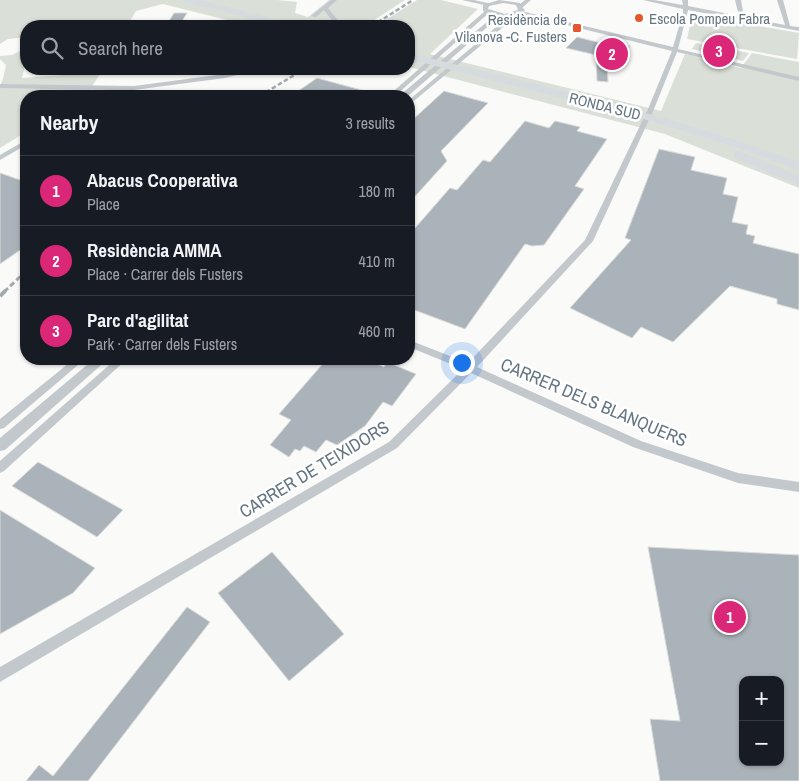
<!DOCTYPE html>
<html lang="en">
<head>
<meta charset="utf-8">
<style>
	:root { --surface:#171b24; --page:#20242c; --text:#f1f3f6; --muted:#9ea1a6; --line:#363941; --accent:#db2777 }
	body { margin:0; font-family:"Archivo Narrow",sans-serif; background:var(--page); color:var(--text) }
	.controls { position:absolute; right:15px; bottom:15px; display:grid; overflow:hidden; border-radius:10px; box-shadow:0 1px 4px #0004 }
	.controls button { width:45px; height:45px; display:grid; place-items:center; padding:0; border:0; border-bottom:1px solid var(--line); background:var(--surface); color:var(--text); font:25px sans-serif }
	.you { position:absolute; left:461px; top:362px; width:18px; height:18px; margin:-12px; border:4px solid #fff; border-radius:50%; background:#1a73e8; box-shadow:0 0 0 8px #1a73e833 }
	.badge { display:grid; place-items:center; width:32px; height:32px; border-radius:50%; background:var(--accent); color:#fff; font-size:16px; font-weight:700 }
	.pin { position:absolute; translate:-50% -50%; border:2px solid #fff; box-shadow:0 1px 5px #0006 }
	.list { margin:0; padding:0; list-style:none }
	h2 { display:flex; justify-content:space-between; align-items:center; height:65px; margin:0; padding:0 20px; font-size:21px }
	h2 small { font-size:16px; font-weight:400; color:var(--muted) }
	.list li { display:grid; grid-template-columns:32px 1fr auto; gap:15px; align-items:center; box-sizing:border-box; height:70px; padding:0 20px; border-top:1px solid var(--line) }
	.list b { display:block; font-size:19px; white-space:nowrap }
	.list p { margin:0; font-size:16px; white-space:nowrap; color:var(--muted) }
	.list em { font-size:16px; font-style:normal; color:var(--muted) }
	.icon { flex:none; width:28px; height:28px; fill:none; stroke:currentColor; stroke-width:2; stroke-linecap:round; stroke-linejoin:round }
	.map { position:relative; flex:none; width:799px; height:781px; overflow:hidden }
	.search { position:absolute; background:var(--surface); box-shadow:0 1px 4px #0004; left:20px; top:20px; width:395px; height:55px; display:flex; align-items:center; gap:12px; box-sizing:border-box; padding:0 18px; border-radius:20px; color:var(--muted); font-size:19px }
	.panel { position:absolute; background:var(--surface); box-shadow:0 1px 4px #0004; left:20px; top:90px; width:395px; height:275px; border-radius:20px }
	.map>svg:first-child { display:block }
	.green { fill:#dadfd7 }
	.building { fill:#aab3b9; stroke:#dcdcda; fill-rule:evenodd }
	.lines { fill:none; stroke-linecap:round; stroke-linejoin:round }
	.minor { fill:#c3c8cc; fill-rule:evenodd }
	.tertiary { fill:#c3c8cc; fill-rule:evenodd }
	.trunk { fill:#d6dbdf; fill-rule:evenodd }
	.rail-far2 { stroke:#a2aab0; stroke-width:2.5; stroke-dasharray:4.5 2.5; stroke-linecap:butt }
	.rail-far1 { stroke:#a2aab0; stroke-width:3; stroke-dasharray:5.5 3; stroke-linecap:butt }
	.rail { stroke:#a2aab0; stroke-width:4; stroke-dasharray:8 4; stroke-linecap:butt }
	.poi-dot { fill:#e4572e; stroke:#fff; stroke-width:2 }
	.labels { text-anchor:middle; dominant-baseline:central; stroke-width:5; stroke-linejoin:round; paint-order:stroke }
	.far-poi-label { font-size:15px; fill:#657683; stroke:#fff; text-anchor:start }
	.far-street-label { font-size:15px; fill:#657683; stroke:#fff }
	.street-label { font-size:18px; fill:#657683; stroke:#fff }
</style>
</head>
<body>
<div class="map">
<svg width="799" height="781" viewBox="0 0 799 781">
	<rect width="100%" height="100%" fill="#fafaf8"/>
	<!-- green -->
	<path class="green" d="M0,0H277L297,2L295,13L308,17L329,0H405L365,26H251L163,4L136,11L127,26H26V37L8,39L0,44Z
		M417,0H441L478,9L430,54L661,111L685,54L741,68L752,53L799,62V188L665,134L409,67V26H376Z
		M697,15L799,33L797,59L687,39L692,16Z
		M696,43L749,53L743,61L692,49Z
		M26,48V61L22,78L63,75L67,69H103L86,96H26V132L0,148V86L3,79L6,65L0,59V56L12,55Z"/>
	<!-- building -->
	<path class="building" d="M174,13H187L179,26H166Z
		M577,37L613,46H630L621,62L607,61L608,82L597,81L596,55L566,48Z
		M317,78L372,93L371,96H291Z
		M444,91L488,103L441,151L447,161L409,203V123Z
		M525,121L549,128L555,121L580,127L577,131L607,139L575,186L584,189L544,245L532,246L525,244L465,329L409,308V235L450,188L457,190L483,160L490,162Z
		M659,149L695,157L691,170L727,178L723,194L738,197L732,222L748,225L746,234L755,236L753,243L799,254V310L777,304V299L730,286L673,342L641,327L632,338L570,308L631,240L625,238Z
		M0,173L26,182V246L0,264Z
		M327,359H365L384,367L387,362L416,374L392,406L383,402L365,426L337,445L326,440L316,452L304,446L300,451L295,449L289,457L270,445L291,420L279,414Z
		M38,462L123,510L97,537L12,486Z
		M0,510L95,568L73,593L0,634Z
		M648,547L799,555V781H660L650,719L680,721ZM743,680H780V762H743Z
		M272,552L344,634L289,681L218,593Z
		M187,607L210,622L88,781H26L39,765L53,776Z"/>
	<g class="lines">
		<!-- minor -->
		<path class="minor" d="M331,0H337L328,8L340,23L337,26H331L334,23L324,10L316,17L311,16Z
			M462,0H474L492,4L489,6Z
			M525,0H531L523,7H519V5Z
			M643,0H654L683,5L682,0H688V6L739,16L735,0H741L744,17L785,25L777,0H783L790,26L799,27V31L688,10L678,49L799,77V81L677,52L654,109L593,241L477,367L641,441L738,473L799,482V492L738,483L633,447L471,373L397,448L0,682V667L389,442L463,369L409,347V340L468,363L585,240L648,109L672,51L518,13L521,11L673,47L683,13V9Z
			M485,11L490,12L395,96H388Z
			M506,15L511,16L508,23L409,105V100L503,21Z
			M251,69H262L225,78L134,90H120L107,96H100L110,90L0,88V84L134,86L225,74Z
			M26,140V145L0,160V155Z
			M74,359H85L4,428L0,429V419Z
			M116,359H127L4,471L0,473V461Z"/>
		<!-- tertiary -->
		<path class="tertiary" d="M499,0L520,3L525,11C516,19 503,18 492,23L408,96H399L488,21L495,17L483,11V5ZM503,3L516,5L518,10L505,14L488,9L489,6Z
			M94,359H108L5,450L0,451V438Z"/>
		<!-- trunk -->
		<path class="trunk" d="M183,0H199L294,24L296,26H280L185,2Z
			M409,53C540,86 672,115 799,162V170L748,151L651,121L409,59Z
			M739,151L799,176V185L735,158L733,155L735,152Z"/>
		<!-- rail-far2 -->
		<path class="rail-far2" d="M372,26L413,0
			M260,96L304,69"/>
		<!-- rail-far1 -->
		<path class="rail-far1" d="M4,292L26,271"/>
		<!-- rail -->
		<path class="rail" d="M0,296L6,290"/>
	</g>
	<!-- markers -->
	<g class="poi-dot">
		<circle cx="639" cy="18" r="5"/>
		<rect x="572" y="23" width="10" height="10" rx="2.5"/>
	</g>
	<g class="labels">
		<!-- far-poi labels -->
		<g class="far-poi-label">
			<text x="649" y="18">Escola Pompeu Fabra</text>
			<text x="567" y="19" text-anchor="end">Residència de<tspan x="567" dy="17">Vilanova -C. Fusters</tspan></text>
		</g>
		<!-- far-street labels -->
		<g class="far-street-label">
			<text transform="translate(605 106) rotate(14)">RONDA SUD</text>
		</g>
		<!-- street labels -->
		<g class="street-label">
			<text transform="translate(594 402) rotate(23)">CARRER DELS BLANQUERS</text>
			<text transform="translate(314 469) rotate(-31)">CARRER DE TEIXIDORS</text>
		</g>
	</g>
</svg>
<div class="controls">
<button>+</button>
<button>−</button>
</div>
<div class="you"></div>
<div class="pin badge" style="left:730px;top:617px">1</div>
<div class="pin badge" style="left:612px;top:54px">2</div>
<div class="pin badge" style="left:719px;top:51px">3</div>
<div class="search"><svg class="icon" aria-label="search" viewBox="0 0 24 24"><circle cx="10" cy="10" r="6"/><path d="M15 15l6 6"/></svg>Search here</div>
<section class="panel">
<h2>Nearby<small>3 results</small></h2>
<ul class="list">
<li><span class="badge">1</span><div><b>Abacus Cooperativa</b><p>Place</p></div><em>180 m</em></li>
<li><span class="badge">2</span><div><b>Residència AMMA</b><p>Place · Carrer dels Fusters</p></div><em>410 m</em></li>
<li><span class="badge">3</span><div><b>Parc d'agilitat</b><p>Park · Carrer dels Fusters</p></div><em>460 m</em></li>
</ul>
</section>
</div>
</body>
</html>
